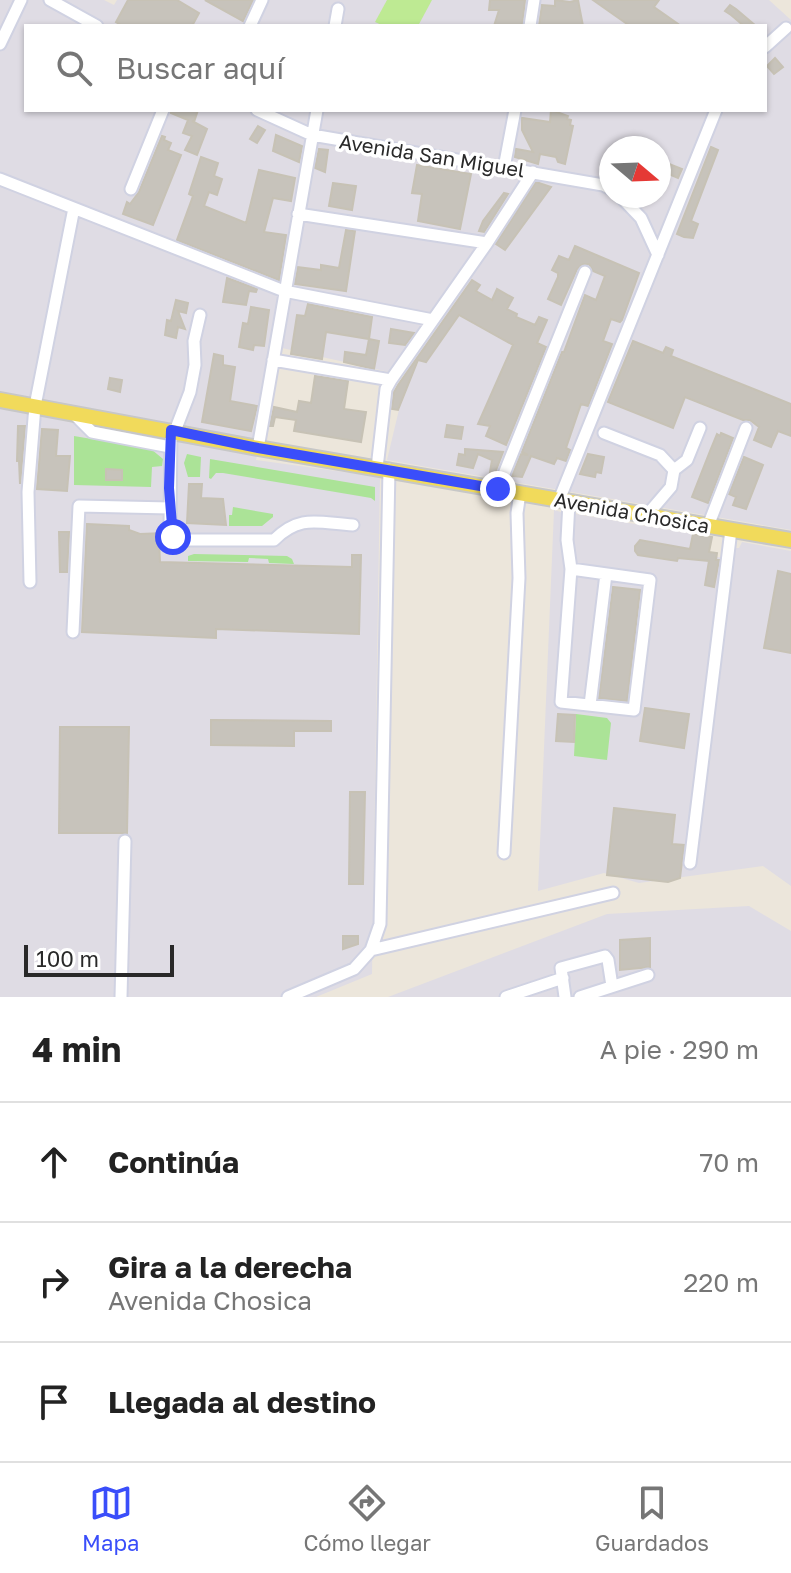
<!DOCTYPE html>
<html lang="es">
<head>
<meta charset="utf-8">
<style>
	:root { --surface:#fff; --page:#f2f2f2; --text:#222; --muted:#767676; --line:#e0e0e0; --accent:#3a4efa }
	body { margin:0; font-family:"Golos Text",sans-serif; background:var(--page); color:var(--text) }
	.compass { position:absolute; left:599px; top:136px; width:72px; height:72px; border-radius:50%; background:var(--surface); box-shadow:0 2px 6px #0004; rotate:109deg }
	.scale { position:absolute; left:24px; bottom:20px; width:150px; box-sizing:border-box; padding-left:8px; border:4px solid #292929; border-top:0; font-size:22px; line-height:28px; white-space:nowrap; color:#292929; -webkit-text-stroke:6px #fff; paint-order:stroke }
	.stop { position:absolute; width:24px; height:24px; margin:-18px; border:6px solid #3a4efa; border-radius:50%; background:#fff }
	.stop.end { background:#3a4efa; border-color:#fff; box-shadow:0 2px 8px #0008 }
	.list { margin:0; padding:0; list-style:none }
	h2 { display:flex; justify-content:space-between; align-items:center; height:104px; margin:0; padding:0 32px; font-size:34px }
	h2 small { font-size:26px; font-weight:400; color:var(--muted) }
	.list li { display:grid; grid-template-columns:52px 1fr auto; gap:24px; align-items:center; box-sizing:border-box; height:120px; padding:0 32px; border-top:2px solid var(--line) }
	.list b { display:block; font-size:30px; white-space:nowrap }
	.list p { margin:0; font-size:26px; white-space:nowrap; color:var(--muted) }
	.list em { font-size:26px; font-style:normal; color:var(--muted) }
	.icon { flex:none; width:44px; height:44px; fill:none; stroke:currentColor; stroke-width:2; stroke-linecap:round; stroke-linejoin:round }
	.map { position:relative; flex:none; width:791px; height:997px; overflow:hidden }
	.search { position:absolute; background:var(--surface); box-shadow:0 2px 6px #0004; left:24px; right:24px; top:24px; height:88px; display:flex; align-items:center; gap:20px; box-sizing:border-box; padding:0 28px; border-radius:0px; color:var(--muted); font-size:30px }
	.sheet { height:464px; background:var(--surface) }
	nav { display:flex; justify-content:space-around; align-items:center; box-sizing:border-box; height:112px; border-top:2px solid var(--line); background:var(--surface); font-size:22px; color:var(--muted) }
	nav a { display:grid; justify-items:center; gap:4px }
	nav .on { color:var(--accent) }
	.map>svg:first-child { display:block }
	.industrial { fill:#dfdce4; fill-rule:evenodd }
	.green { fill:#abe397 }
	.pitch { fill:#beea93 }
	.building { fill:#c7c3bb; stroke:#c7c2b5; stroke-width:2 }
	.lines { fill:none; stroke-linecap:round; stroke-linejoin:round }
	.minor-casing { stroke:#d0d2e2; stroke-width:15 }
	.major-casing { stroke:#c7c7c7; stroke-width:18 }
	.minor { stroke:#fff; stroke-width:11 }
	.major { stroke:#f1da5b; stroke-width:14 }
	.route { stroke:#3a4efa; stroke-width:10 }
	.labels { text-anchor:middle; dominant-baseline:central; stroke-width:7; stroke-linejoin:round; paint-order:stroke }
	.street-label { font-size:20px; fill:#292929; stroke:#fff }
</style>
</head>
<body>
<div class="map">
<svg width="791" height="997" viewBox="0 0 791 997">
	<rect width="100%" height="100%" fill="#ece6db"/>
	<!-- industrial -->
	<path class="industrial" d="M0,0H104L114,5L117,0H769L791,20V530L387,460L407,376L282,348L256,460L380,477L372,974L316,997H0ZM26,26H765V110H26ZM611,148H659V196H611Z
		M554,510L561,512L563,516L575,518L576,514L712,537L709,552L717,553V557L733,559L736,548H739L742,542L791,551V886L763,866L639,883L604,873L538,891Z
		M749,906L791,931V997H388L607,914Z"/>
	<!-- green -->
	<path class="green" d="M74,436L151,449L163,459L162,466L152,467L151,487L74,485Z
		M187,454L201,457L200,477H188L184,463Z
		M210,459L375,487V501L371,498L223,473H216L211,479L209,478Z
		M233,507L273,514V517L262,526H229V515H232Z
		M194,554L287,556L292,559L294,564L269,563L268,559L249,558L248,562L188,561V556Z
		M576,714L607,718L611,723L607,760L574,756Z"/>
	<!-- pitch -->
	<path class="pitch" d="M387,0H432L418,26H384L375,22Z"/>
	<!-- building -->
	<path class="building" d="M128,0H177L199,13L192,26H123L116,22Z
		M205,0H253L243,21Z
		M490,0H525L522,26H494L499,10H489Z
		M555,0L570,2L578,0L583,26H539L542,5L555,6Z
		M593,0H659L654,7L681,26H630Z
		M730,5L736,9L756,26H744L731,15L725,11Z
		M775,58L783,67L774,74L767,66Z
		M171,110H198L194,122L192,121L207,129L197,155L185,150L192,136L183,133L188,120L171,113Z
		M551,110L568,116L567,119L571,120L570,125L573,126L565,164L558,162L556,157L540,154L538,164L515,157L516,149L533,152L522,130V118L550,122Z
		M258,126L265,130L257,143L250,139Z
		M276,135L302,146L299,162L273,151Z
		M162,136L165,137L164,140L171,143L168,150L181,155L153,225L123,214L127,202L130,204L139,192Z
		M711,147L718,150L691,221L698,224L693,238L684,237L677,234Z
		M319,149L328,150L325,172L315,168Z
		M201,157L218,163L214,176L222,179L217,195L209,192L204,206L246,223L259,170L295,178L291,201L273,198L264,232L286,235L279,280L177,240L193,196L189,194Z
		M659,160L682,169L678,178L659,170Z
		M417,165L471,174L460,229L418,221L422,194L412,193Z
		M536,182L551,187L505,250L496,244Z
		M333,183L356,186L352,210L329,206Z
		M504,193L508,194L484,232L479,231L483,221Z
		M346,230L355,231L346,291L295,284L298,267L321,270V265L339,268Z
		M575,246L639,273L622,320L620,322L611,319L603,341L612,344L588,406L581,404L566,448L570,450L566,461L557,458L554,464L531,456L522,477L512,476L521,454L528,455L522,452L562,352H564L585,295L596,300L605,276L593,271L589,264H583L577,269L561,305L548,299L558,277V273L552,270L559,256L569,260Z
		M227,278L257,289L256,292L249,291L246,305L223,302Z
		M472,280L480,285L476,291L492,300L497,289L513,298L507,309L517,314L516,317L535,325L539,317L547,320L537,343L546,347L506,445L486,436L490,426L478,424L513,345L459,315L426,362L418,360L398,410L392,409L394,392L398,385Z
		M176,300L188,303L186,313L178,311L185,329L178,327L176,338L165,335L167,320L171,321Z
		M308,304L372,317L369,339L326,332L322,359L291,354L297,315L305,316Z
		M251,307L269,310L264,346L254,345L253,350L239,347L243,323L248,324Z
		M391,329L414,333L405,345L389,343Z
		M369,339L379,341L374,369L344,362L345,352L366,355Z
		M633,341L663,353L666,347L673,350L671,356L791,404V436L778,431L771,447L754,440L759,427L750,420H743L685,397L673,428L608,402Z
		M214,354L223,356V365L235,367L230,401L257,406L251,431L202,422Z
		M315,376L348,381L344,409L366,412L361,442L294,431L296,420L275,417L273,426H270L274,407L297,412L299,401L311,403Z
		M110,378L122,380L120,392L108,389Z
		M447,425L463,427L461,439L445,437Z
		M18,426H25L20,484L19,461H17Z
		M42,429L58,430L56,456H70L67,491L37,489Z
		M721,433L733,438L708,503L692,497L710,451L717,434L720,436Z
		M465,449L503,452L493,478H489L492,460L478,454L473,468L457,465L459,454L465,455Z
		M588,454L604,457L601,473L596,472L595,477L580,474Z
		M744,457L763,465L746,509L733,505L736,497L729,494Z
		M106,469L122,470V480H106Z
		M189,484H202L201,498L223,499L226,525L187,523Z
		M87,524L129,526V530L140,534L163,533L159,541L160,562L352,567V555H361L359,634L216,629V638L82,632Z
		M59,532H69L67,572H60Z
		M693,534L712,537L709,552L717,553L716,560H719L714,587L705,585L709,561L678,558L677,561L638,555L635,551V546L640,540L690,549Z
		M778,571L791,574V653L764,648Z
		M613,587L640,590L627,701L599,698Z
		M645,708L689,714L684,748L640,741Z
		M558,714L575,715L574,742L556,741Z
		M211,720L331,721V731H294V746L211,745Z
		M60,727H129L127,833H59Z
		M350,792H365L363,884H349Z
		M614,808L675,815L672,844L684,845L680,878L668,882L607,875Z
		M343,936H358V944L343,949Z
		M650,938V967L620,970V940Z"/>
	<g class="lines">
		<defs>
			<path id="minor" d="M50,0L97,26
				M250,26L262,0
				M335,26L338,9
				M530,26L534,0
				M0,44L21,0
				M765,47L786,28
				M257,110L312,135L603,185L611,189
				M504,168L515,110
				M0,179L284,291L433,320
				M131,189L163,110
				M620,196L641,218L658,255
				M298,214L487,243
				M273,360L391,380
				M73,413L92,432L170,447
				M171,430L170,524L173,537L177,540H274C300,514 318,523 353,525
				M175,431L190,392L195,365L194,341L200,315
				M604,433L660,455L674,470L671,487L647,515
				M258,448L317,110
				M377,468L386,389L391,380L487,243L533,172
				M674,470L687,460L700,428
				M498,489L585,272
				M559,500L716,110
				M569,502L567,540L571,569L561,702L634,710L650,580L571,569
				M708,526L746,428
				M30,582L28,492L35,406L73,213
				M73,632L79,506L170,508
				M590,705L606,574
				M504,853L519,578L517,513L520,493
				M690,863L731,530
				M371,950L613,893
				M121,997L125,841
				M288,997L354,969L371,950L380,924L389,469
				M506,997L563,978
				M565,997L561,968L605,956L608,960L612,986
				M580,997L648,975"/>
			<path id="major" d="M0,400L258,448L791,540"/>
		</defs>
		<!-- minor casing -->
		<use href="#minor" class="minor-casing"/>
		<!-- major casing -->
		<use href="#major" class="major-casing"/>
		<!-- minor -->
		<use href="#minor" class="minor"/>
		<!-- major -->
		<use href="#major" class="major"/>
	</g>
	<g class="lines">
		<!-- route -->
		<path class="route" d="M173,537L169,488L171,430L258,448L498,489"/>
	</g>
	<g class="labels">
		<!-- street labels -->
		<g class="street-label">
			<text transform="translate(432 155) rotate(9)">Avenida San Miguel</text>
			<text transform="translate(632 512) rotate(10)">Avenida Chosica</text>
		</g>
	</g>
</svg>
<svg class="compass" viewBox="-18 -18 36 36"><path d="M0-13l5 13h-10z" fill="#e53935"/><path d="M0 13l5-13h-10z" fill="#767676"/></svg>
<div class="scale">100 m</div>
<div class="stop" style="left:173px;top:537px"></div>
<div class="stop end" style="left:498px;top:489px"></div>
<div class="search"><svg class="icon" aria-label="search" viewBox="0 0 24 24"><circle cx="10" cy="10" r="6"/><path d="M15 15l6 6"/></svg>Buscar aquí</div>
</div>
<section class="sheet">
<h2>4 min<small>A pie · 290 m</small></h2>
<ul class="list">
<li><svg class="icon" aria-label="ahead" viewBox="0 0 24 24"><path d="M12 20V5M6 11l6-6 6 6"/></svg><div><b>Continúa</b></div><em>70 m</em></li>
<li><svg class="icon" aria-label="right" viewBox="0 0 24 24"><path d="M7 20v-9h11M14 6l5 5-5 5"/></svg><div><b>Gira a la derecha</b><p>Avenida Chosica</p></div><em>220 m</em></li>
<li><svg class="icon" aria-label="arrive" viewBox="0 0 24 24"><path d="M6 21V4h12l-3 4 3 4H6"/></svg><div><b>Llegada al destino</b></div></li>
</ul>
</section>
<nav>
<a class="on"><svg class="icon" aria-label="map" viewBox="0 0 24 24"><path d="M3 6l6-2 6 2 6-2v14l-6 2-6-2-6 2zM9 4v14M15 6v14"/></svg>Mapa</a>
<a><svg class="icon" aria-label="directions" viewBox="0 0 24 24"><path d="M12 3l9 9-9 9-9-9zM9 14v-3h6M13 9l2 2-2 2"/></svg>Cómo llegar</a>
<a><svg class="icon" aria-label="saved" viewBox="0 0 24 24"><path d="M7 4h10v16l-5-4-5 4z"/></svg>Guardados</a>
</nav>
</body>
</html>
